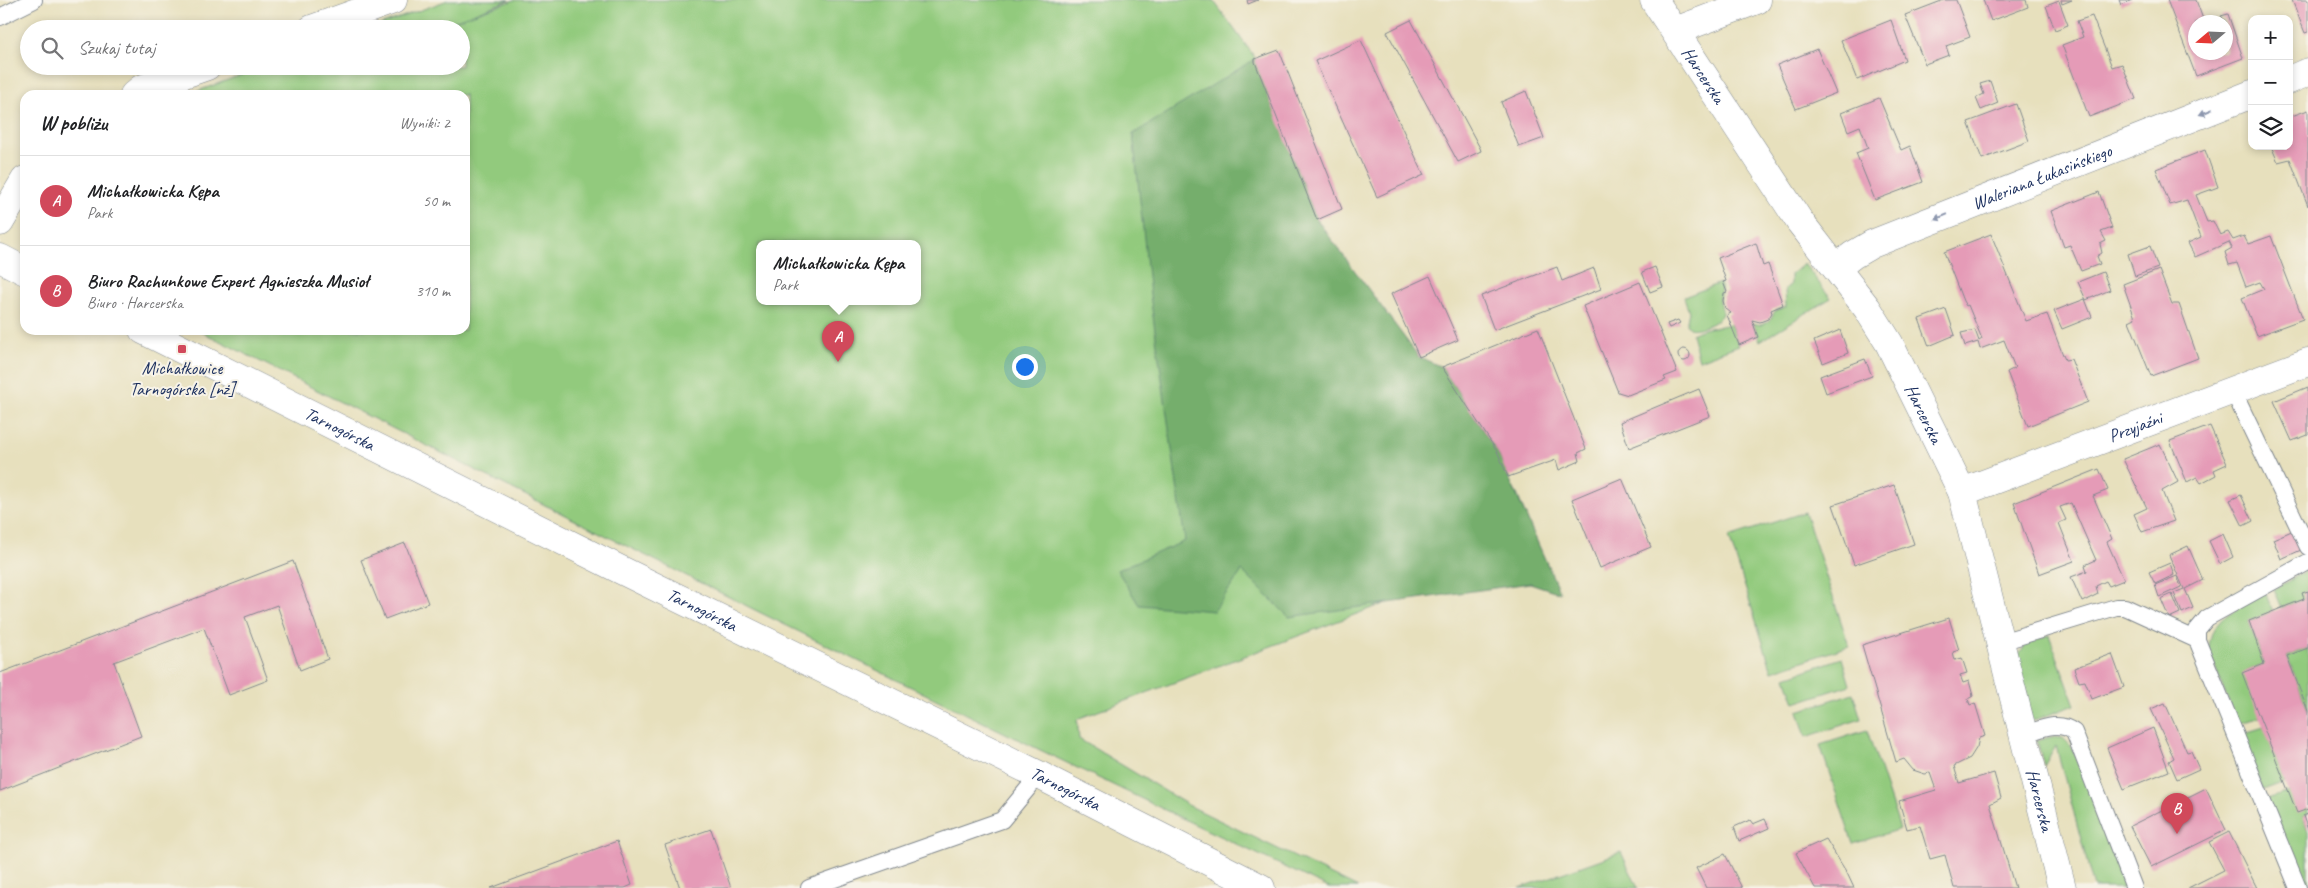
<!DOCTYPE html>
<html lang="pl">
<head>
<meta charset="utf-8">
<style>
	:root { --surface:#fff; --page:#f2f2f2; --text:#202124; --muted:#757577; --line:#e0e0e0; --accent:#d1495b }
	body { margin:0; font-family:Caveat,sans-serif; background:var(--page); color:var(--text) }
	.controls { position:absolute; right:15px; top:15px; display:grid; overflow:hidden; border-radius:10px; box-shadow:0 2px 8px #0003 }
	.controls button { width:45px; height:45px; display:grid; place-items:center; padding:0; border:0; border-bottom:1px solid var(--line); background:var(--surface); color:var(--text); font:25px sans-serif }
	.compass { position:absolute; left:2188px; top:15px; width:45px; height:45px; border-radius:50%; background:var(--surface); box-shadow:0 2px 8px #0003; rotate:251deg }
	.you { position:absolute; left:1024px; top:366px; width:18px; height:18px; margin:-12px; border:4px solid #fff; border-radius:50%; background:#1a73e8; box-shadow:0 0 0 8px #1a73e833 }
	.badge { display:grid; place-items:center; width:32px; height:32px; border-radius:50%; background:var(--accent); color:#fff; font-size:16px; font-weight:700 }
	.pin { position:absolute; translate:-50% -41px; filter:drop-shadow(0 1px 2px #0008) }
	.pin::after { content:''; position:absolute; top:26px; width:18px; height:15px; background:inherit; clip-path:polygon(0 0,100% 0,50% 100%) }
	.popup { position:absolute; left:756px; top:240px; width:165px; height:65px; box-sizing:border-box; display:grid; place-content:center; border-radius:10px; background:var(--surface); filter:drop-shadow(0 1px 4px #0005); font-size:16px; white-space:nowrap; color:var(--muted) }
	.popup b { font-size:19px; color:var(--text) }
	.popup::after { content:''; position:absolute; left:50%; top:100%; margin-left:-10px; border:10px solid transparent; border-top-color:var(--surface) }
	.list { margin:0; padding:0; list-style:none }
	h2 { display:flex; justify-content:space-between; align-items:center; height:65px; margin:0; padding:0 20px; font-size:21px }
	h2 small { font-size:16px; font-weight:400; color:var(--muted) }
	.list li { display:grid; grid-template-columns:32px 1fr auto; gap:15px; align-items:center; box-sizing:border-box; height:90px; padding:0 20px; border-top:1px solid var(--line) }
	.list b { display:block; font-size:19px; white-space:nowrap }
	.list p { margin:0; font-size:16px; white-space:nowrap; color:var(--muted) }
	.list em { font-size:16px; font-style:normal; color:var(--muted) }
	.icon { flex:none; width:28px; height:28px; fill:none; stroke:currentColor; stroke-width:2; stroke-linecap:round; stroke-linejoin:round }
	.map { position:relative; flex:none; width:2308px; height:888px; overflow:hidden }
	.search { position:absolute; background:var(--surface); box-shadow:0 2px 8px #0003; left:20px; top:20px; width:450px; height:55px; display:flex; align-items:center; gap:12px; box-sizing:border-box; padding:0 18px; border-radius:28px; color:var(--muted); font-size:19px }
	.panel { position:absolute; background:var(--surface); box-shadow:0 2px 8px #0003; left:20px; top:90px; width:450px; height:245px; border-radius:15px }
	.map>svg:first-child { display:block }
	.green { fill:#92ca7d; stroke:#567c6e; fill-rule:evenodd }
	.forest { fill:#75ae6c; stroke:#486e65 }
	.building { fill:#e59bb7 }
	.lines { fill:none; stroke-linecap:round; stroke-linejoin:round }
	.service-casing { stroke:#81888e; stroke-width:18 }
	.minor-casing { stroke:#81888e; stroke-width:29 }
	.tertiary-casing { stroke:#81888e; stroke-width:29 }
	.service { stroke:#fff; stroke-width:16 }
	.minor { stroke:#fff; stroke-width:28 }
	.tertiary { stroke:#fff; stroke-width:28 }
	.oneway { fill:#8d97ae }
	.poi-dot { fill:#d1495b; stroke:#f7f3e8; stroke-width:2 }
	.labels { text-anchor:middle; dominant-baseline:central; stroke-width:4; stroke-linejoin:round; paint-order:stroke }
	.street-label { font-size:18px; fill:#1b2f5e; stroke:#f7f3e8 }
	.poi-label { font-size:18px; fill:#1b2f5e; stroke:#f7f3e8 }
</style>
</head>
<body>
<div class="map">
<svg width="2308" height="888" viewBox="0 0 2308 888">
	<rect width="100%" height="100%" fill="#f7f3e8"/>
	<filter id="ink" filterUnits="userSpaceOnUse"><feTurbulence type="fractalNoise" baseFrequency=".02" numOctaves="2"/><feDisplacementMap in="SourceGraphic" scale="10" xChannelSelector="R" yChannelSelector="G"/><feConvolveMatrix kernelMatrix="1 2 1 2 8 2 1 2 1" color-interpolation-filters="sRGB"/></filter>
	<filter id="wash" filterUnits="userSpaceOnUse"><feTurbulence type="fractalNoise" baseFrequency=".0096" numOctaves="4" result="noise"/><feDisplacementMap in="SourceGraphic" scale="20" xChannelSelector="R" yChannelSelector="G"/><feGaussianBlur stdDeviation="1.12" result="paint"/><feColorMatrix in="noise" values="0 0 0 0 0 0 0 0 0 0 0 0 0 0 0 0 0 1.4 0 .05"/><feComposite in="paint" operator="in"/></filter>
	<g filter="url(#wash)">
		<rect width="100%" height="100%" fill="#e7e0bd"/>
		<!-- green -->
		<path class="green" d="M448,0H509L454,21L514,0H1213L1256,59L1317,219L1365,305L1506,476L1517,494L1538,546L1077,719L1079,739L1188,805L1358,888H1329C948,709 573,520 198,330H465V95H187L266,66H461V29H369ZM759,243H917V301H759Z
			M1804,264L1831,298L1760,341L1753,323L1761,325L1769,321L1775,311L1786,307L1785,289L1791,284V274Z
			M1720,283C1723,291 1719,293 1719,301C1720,305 1723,309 1722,313C1720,322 1698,331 1689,328L1686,324L1689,312L1684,297Z
			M1730,324L1739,345L1699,360L1692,334C1704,326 1718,328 1730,324Z
			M1805,512L1849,646L1772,671L1729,537Z
			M2308,570V591L2303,593L2304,599L2282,608L2274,589Z
			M2266,593L2273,612L2249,621L2264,664L2243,673L2260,717L2237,724L2209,651C2208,617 2241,607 2266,593Z
			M2049,635L2075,705L2032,721L2018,656L2027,643Z
			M2308,648V711L2287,656Z
			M1842,658L1850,685L1795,703L1786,677Z
			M1853,693L1861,719L1806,737L1798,711Z
			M2264,727L2285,782L2263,790L2241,734Z
			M1867,730L1900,829L1853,844L1820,745Z
			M2050,737L2063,738L2072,747L2127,888H2094L2056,746L2044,766L2037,741Z
			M2289,792L2308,809V814L2303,816L2308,831V886L2302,879L2267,799Z
			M1621,852L1638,888H1520Z"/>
		<!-- forest -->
		<path class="forest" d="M1255,59L1317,220L1419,357L1442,367L1498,453L1560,593L1530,583L1289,617L1242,571L1214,611L1139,605L1117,570L1185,541L1150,295L1133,134Z"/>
		<g id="blocks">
			<!-- building -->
			<path class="building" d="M1247,0H1258L1248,4Z
				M1944,0H1956L1970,37L1946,46L1949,55L1925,64L1905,15Z
				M1983,0H2026L2028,7L1991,21Z
				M2061,0H2072L2062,4Z
				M2119,0H2132L2121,5Z
				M2167,0H2196L2204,22H2196V52H2226V22L2221,16L2228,14L2243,58L2196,76Z
				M2292,0H2308V32L2305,33Z
				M2059,1L2068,25L2055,30L2046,6Z
				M2092,16L2112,67L2122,64L2136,99L2089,117L2062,45L2083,37L2077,21Z
				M1411,20L1480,148L1481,151L1458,162L1387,32Z
				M1891,20L1905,60L1857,80L1841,40Z
				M1361,40L1424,175L1377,197L1315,61Z
				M1817,49L1836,93L1796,109L1777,65Z
				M1279,50L1342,209L1317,220L1255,62V59Z
				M1990,81L1998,103L1981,110L1976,98L1984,94L1980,84Z
				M1526,91L1544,138L1519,147L1501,102Z
				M1879,98L1901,150L1910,146L1923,182L1875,200L1856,153L1868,148L1860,126L1848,131L1841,113Z
				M2016,104L2029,141L1982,159L1968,122Z
				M2308,110V206L2290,159L2278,162L2271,146H2289V117Z
				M2205,150L2218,187L2196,195L2207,222L2213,221L2220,235L2228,232L2233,240L2244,236L2248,244L2271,236L2303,319L2257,336L2242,298L2264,289L2260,282L2246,287L2237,263L2229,265L2225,252L2232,248L2229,242L2195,257L2188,243L2201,237L2187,200L2170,205L2156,169Z
				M2099,192L2112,228L2101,232L2106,241L2100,244L2102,253L2097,256L2100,264L2081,271L2070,245L2064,247L2051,211Z
				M1991,234L2026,321L2047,314L2065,360L2071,359L2088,402L2028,426L2007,372L2015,368L2004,340L1980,349L1978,342L1965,346L1961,333L1975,330L1979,341L1982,339L1968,305L1966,306L1963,301L1944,252Z
				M1756,243L1763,266L1768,264L1783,305L1771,310L1772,313L1768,319L1760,322L1752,320L1758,337L1739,345L1727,315L1731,313L1725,308L1723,301L1724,293L1727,292L1723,282L1726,281L1718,258Z
				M2150,246L2158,268L2135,276L2128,254Z
				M1557,267L1562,281L1594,268L1601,289L1494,330L1481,296Z
				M1655,267L1663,287L1650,292L1642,272Z
				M2159,270L2172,304H2179L2198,358L2151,376L2129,321L2135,318L2123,284Z
				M2103,272L2110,290L2086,300L2078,282Z
				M1430,276L1458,340L1419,357L1391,294Z
				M1640,282L1677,372L1664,377L1666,380L1628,395L1618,392L1583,306Z
				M2085,299L2092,317L2062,329L2054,311Z
				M1946,309L1955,335L1929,346L1919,319Z
				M1678,320L1680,323L1669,328L1667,324Z
				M1538,328L1586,449L1578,453L1580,461L1559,470L1556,460L1508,477L1498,453L1442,367Z
				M1840,330L1848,353L1823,363L1814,341Z
				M1678 355a6 6 0 1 1 12 0a6 6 0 1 1-12 0Z
				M1865,359L1872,376L1826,393L1820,376Z
				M2308,387V435L2292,441L2274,401Z
				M1699,389L1710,416L1629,448L1620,422Z
				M2210,426L2227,464L2214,470L2216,475L2201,483L2197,477L2187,482L2170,441Z
				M2160,444L2178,482L2162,491L2174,521L2142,532L2134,514L2147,508L2123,459Z
				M2099,469L2108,490L2093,496L2112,539L2107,542L2124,580L2109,586L2106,581L2096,586L2098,594L2082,602L2071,577L2087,571L2085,565L2096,560L2071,503L2060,507L2066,520L2059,523L2074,561L2039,574L2014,503Z
				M1622,478L1651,547L1600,568L1572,499Z
				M1894,485L1914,544L1854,565L1833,505Z
				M2241,495L2253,521L2243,526L2230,500Z
				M2294,530L2301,550L2281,559L2273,539Z
				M2223,534L2233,557L2220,564L2209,541Z
				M405,543L428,603L385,619L361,560Z
				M2188,546L2203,580L2185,589L2193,608L2182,613L2174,593L2184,589L2169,555Z
				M293,561L328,659L300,670L277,605L245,617L268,680L229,695L204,628L114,662L141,736L0,791V673Z
				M2170,563L2174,575L2155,584L2149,572Z
				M2177,576L2181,587L2159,597L2155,585Z
				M2308,591V648L2287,656L2308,711V809L2297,813L2242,673L2264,664L2249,621L2304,599L2302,593Z
				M2172,594L2180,613L2169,618L2161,599Z
				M1949,618L1959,650L1953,652L1955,660L1962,658L1967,673L1960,675L1963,683L1969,681L1973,696L1968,699L1970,705L1975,703L1985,736L1979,738L1977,747L1970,758L1954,766L1959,783L1994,773L2001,798L1990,804L2015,888H1954L1945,855L1930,859L1920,826L1907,829L1899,801L1936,790L1930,773L1925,774L1913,770L1904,759L1896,762L1862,645Z
				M2112,654L2124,687L2092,699L2085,681L2079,682L2074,668Z
				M2165,703L2187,752L2191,751L2199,769L2177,779L2169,761L2174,758L2151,709Z
				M2153,728L2169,771L2124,789L2107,748Z
				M2206,788L2226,830L2151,867L2130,826Z
				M2308,814V830L2303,816Z
				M1765,819L1769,828L1739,841L1734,827L1750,820L1753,824Z
				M711,829L731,888H680L665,845Z
				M2229,832L2257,888H2188L2224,870L2209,842Z
				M1826,839L1847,873L1854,888H1815L1796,853Z
				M617,841L632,885L625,888H491Z
				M1725,854L1742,888H1706L1696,868Z"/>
		</g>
	</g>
	<g filter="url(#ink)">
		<use href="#blocks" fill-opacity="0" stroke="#81888e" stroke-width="1"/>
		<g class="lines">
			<defs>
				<path id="service" d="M0,17L34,0
					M2233,391L2308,547
					M2197,640V630L2207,618L2308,562
					M2001,642L2116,607H2125L2197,640L2298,888
					M2022,735C2039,730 2058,719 2074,732L2134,888
					M809,888L1002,820L1039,775"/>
				<g id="minor">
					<path id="s1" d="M1654,0L1800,222L1867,308L1889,343L1962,492L2062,888"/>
					<path d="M312,29L393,0"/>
					<path d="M1675,31L1757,0"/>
					<path d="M2289,80L2308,72"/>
					<path d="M134,95L141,89L207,66"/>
					<path d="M0,222L25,180"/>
					<path id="s2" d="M1836,268L1853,255L1872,244L2252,94"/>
					<path id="s3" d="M1962,492L2308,362"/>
				</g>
				<g id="tertiary">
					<path d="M0,258L25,271"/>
					<path id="s4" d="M143,330L619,569L1039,775L1261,888"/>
				</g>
			</defs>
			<!-- service casing -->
			<use href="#service" class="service-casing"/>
			<!-- minor casing -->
			<use href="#minor" class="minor-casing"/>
			<!-- tertiary casing -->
			<use href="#tertiary" class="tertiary-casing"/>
			<!-- service -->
			<use href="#service" class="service"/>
			<!-- minor -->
			<use href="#minor" class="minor"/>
			<!-- tertiary -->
			<use href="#tertiary" class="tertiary"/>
		</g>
		<!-- one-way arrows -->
		<defs><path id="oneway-solid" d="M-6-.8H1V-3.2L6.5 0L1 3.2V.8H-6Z" transform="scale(1.25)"/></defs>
		<g class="oneway">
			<use href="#oneway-solid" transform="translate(2206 112) rotate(158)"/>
			<use href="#oneway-solid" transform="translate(1941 217) rotate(158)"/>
		</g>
	</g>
	<!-- markers -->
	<rect class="poi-dot" x="177" y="344" width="10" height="10" rx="2.5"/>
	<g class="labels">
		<!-- street labels -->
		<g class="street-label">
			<text stroke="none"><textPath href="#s1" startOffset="90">Harcerska</textPath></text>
			<text stroke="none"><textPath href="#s2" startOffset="226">Waleriana Łukasińskiego</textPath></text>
			<text stroke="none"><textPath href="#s1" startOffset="495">Harcerska</textPath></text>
			<text stroke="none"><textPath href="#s4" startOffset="220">Tarnogórska</textPath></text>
			<text stroke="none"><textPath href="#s3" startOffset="185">Przyjaźni</textPath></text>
			<text stroke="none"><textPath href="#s4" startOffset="625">Tarnogórska</textPath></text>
			<text stroke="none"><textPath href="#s4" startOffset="1030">Tarnogórska</textPath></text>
			<text stroke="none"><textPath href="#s1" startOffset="900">Harcerska</textPath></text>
		</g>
		<!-- poi labels -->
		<g class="poi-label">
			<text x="182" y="368">Michałkowice<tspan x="182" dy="21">Tarnogórska [nż]</tspan></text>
		</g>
	</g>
</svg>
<div class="controls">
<button>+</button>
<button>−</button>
<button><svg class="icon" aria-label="layers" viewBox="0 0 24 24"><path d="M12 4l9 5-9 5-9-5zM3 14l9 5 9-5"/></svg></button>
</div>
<svg class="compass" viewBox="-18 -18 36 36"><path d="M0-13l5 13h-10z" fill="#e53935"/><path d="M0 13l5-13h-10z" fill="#757577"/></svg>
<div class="you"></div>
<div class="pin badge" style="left:838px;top:362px">A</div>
<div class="popup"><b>Michałkowicka Kępa</b>Park</div>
<div class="pin badge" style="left:2177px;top:834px">B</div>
<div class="search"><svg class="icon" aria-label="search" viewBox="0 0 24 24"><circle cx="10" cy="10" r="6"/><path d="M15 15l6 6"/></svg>Szukaj tutaj</div>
<section class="panel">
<h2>W pobliżu<small>Wyniki: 2</small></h2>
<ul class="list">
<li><span class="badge">A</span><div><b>Michałkowicka Kępa</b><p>Park</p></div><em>50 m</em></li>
<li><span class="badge">B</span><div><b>Biuro Rachunkowe Expert Agnieszka Musioł</b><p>Biuro · Harcerska</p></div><em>310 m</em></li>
</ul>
</section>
</div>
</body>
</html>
